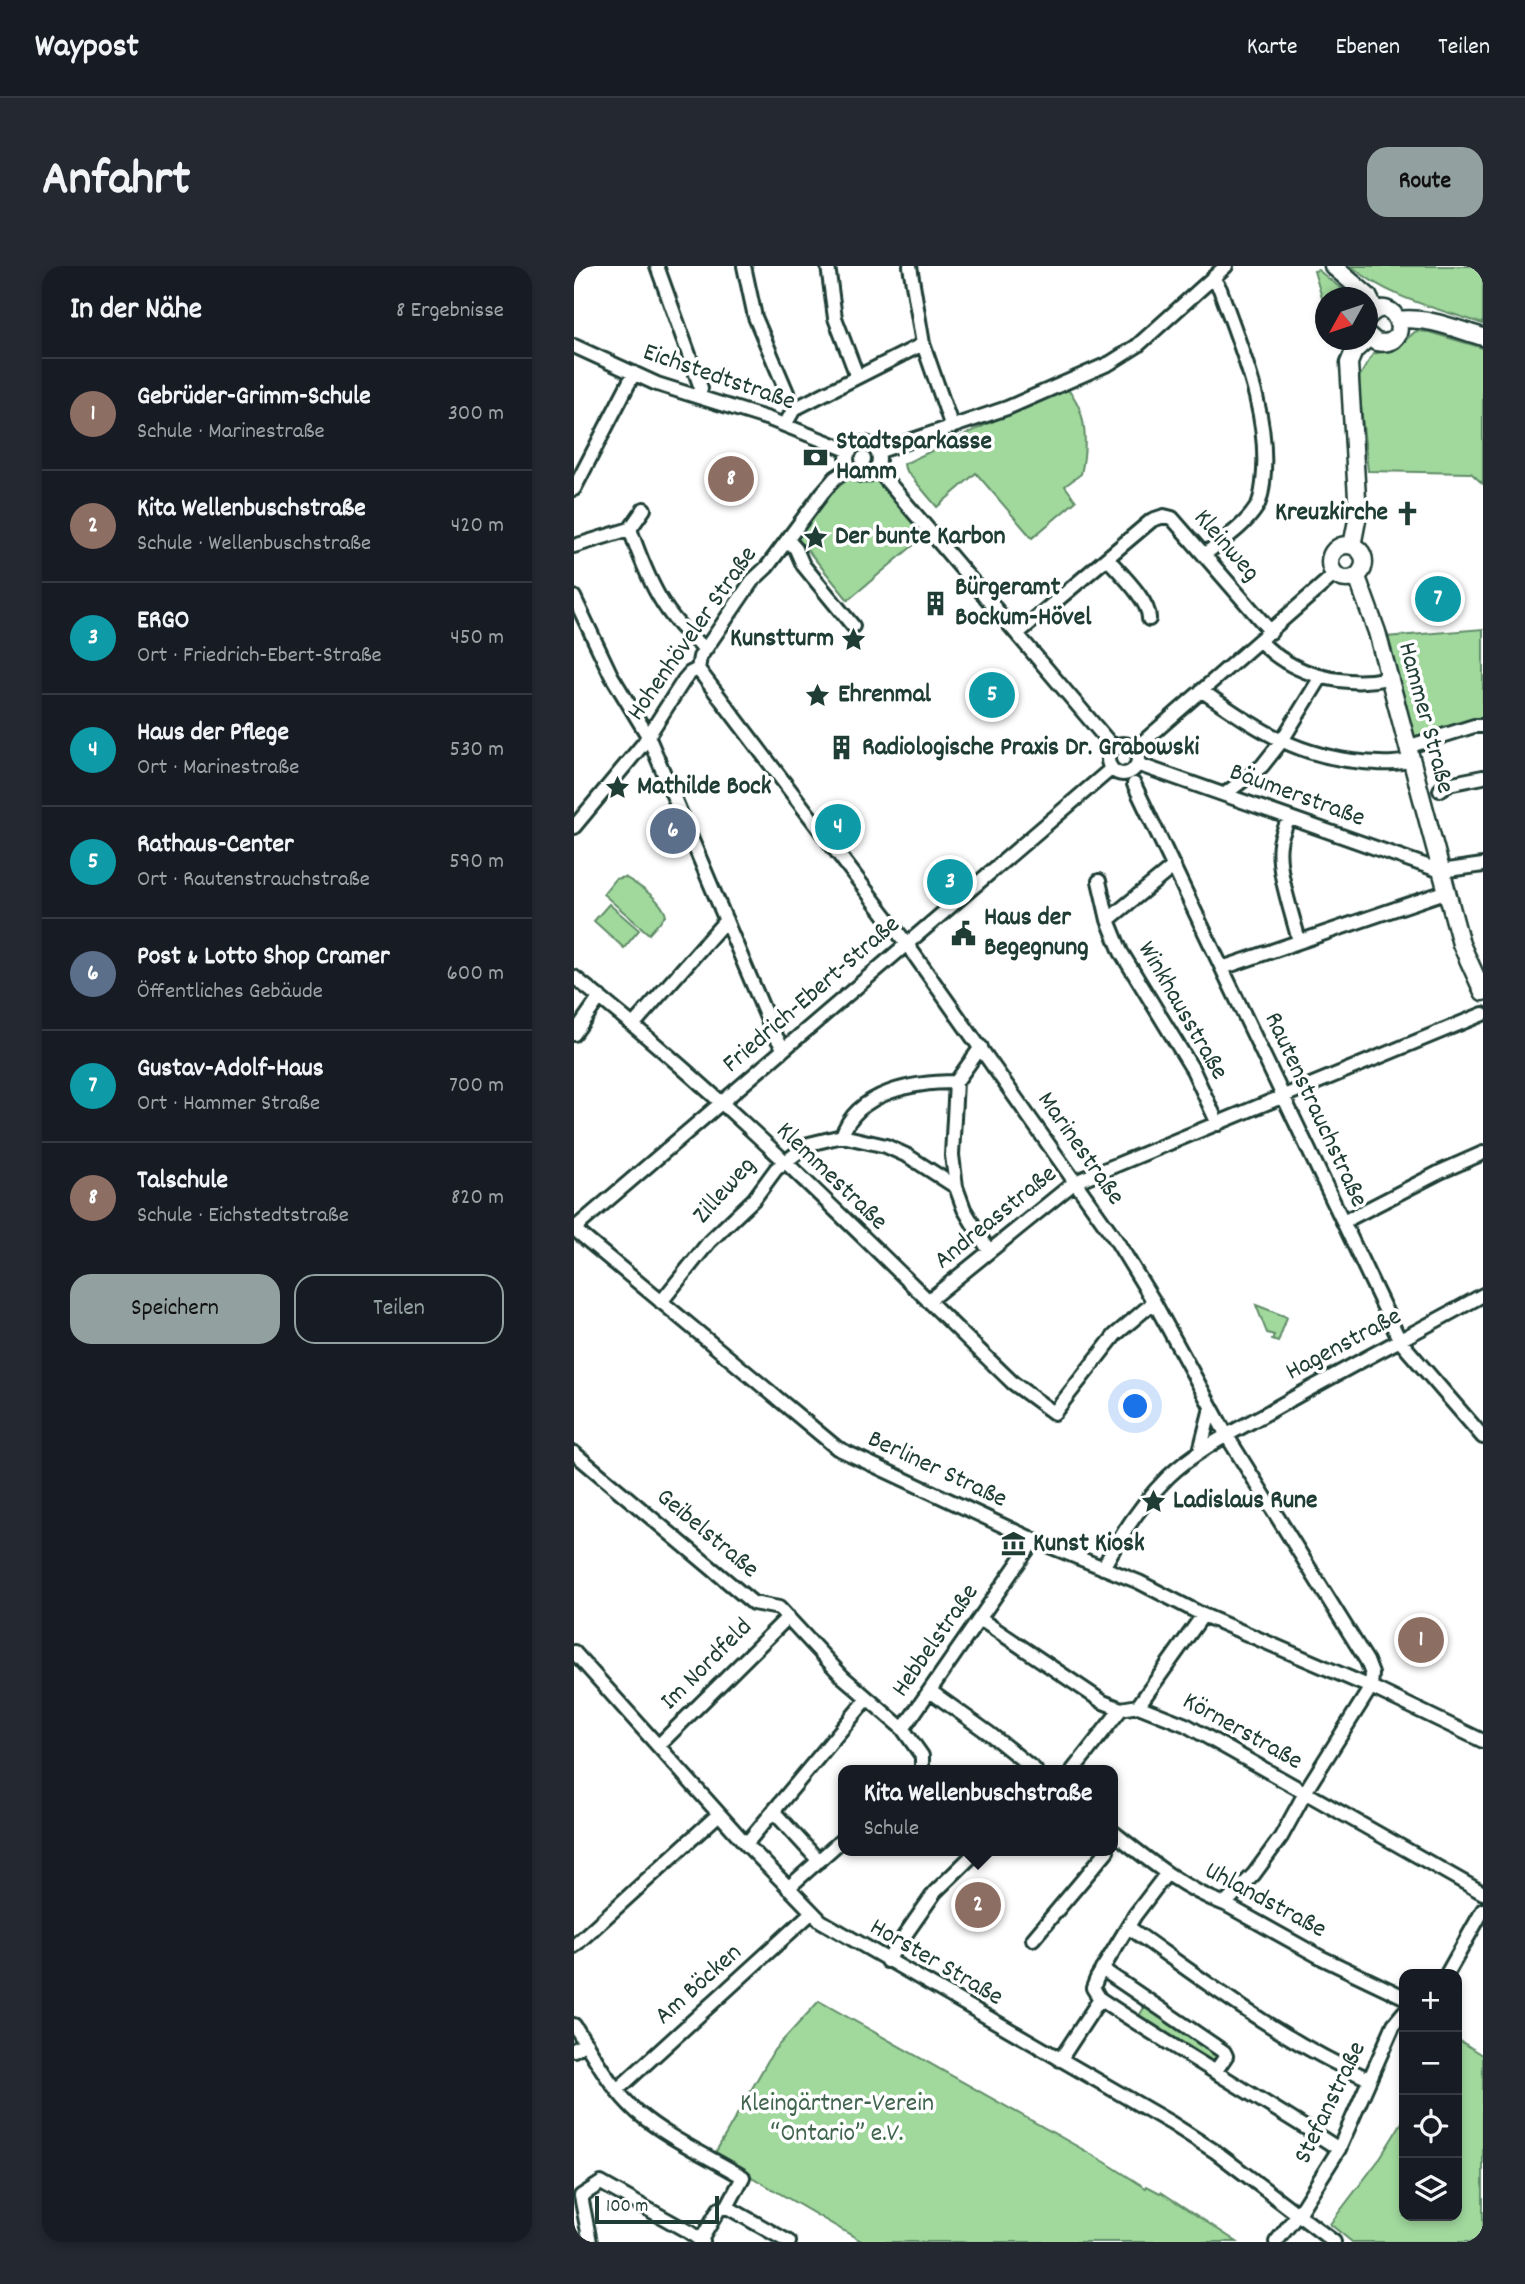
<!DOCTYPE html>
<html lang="de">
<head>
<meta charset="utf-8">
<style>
	:root { --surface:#171b24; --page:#242831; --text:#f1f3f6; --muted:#9ea1a6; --line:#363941; --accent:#92a19f }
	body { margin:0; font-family:Dekko,sans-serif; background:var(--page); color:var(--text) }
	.controls { position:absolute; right:21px; bottom:21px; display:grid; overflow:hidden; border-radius:14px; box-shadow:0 4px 10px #0003 }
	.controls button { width:63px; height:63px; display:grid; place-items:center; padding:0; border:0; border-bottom:2px solid var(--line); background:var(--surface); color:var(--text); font:35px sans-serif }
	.compass { position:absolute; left:741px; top:21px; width:63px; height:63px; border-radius:50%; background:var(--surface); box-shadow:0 4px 10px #0003; rotate:230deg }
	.scale { position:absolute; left:21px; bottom:18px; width:124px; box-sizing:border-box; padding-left:7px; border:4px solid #1f3d34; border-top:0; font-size:19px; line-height:24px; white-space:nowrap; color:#1f3d34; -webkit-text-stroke:5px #fff; paint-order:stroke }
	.you { position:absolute; left:562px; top:1141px; width:24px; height:24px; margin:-18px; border:5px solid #fff; border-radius:50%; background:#1a73e8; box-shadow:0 0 0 10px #1a73e833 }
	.badge { display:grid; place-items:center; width:46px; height:46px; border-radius:50%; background:var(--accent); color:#fff; font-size:23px; font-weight:700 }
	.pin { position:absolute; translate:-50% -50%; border:4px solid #fff; box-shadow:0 2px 7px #0006 }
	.popup { position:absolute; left:264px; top:1499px; width:280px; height:91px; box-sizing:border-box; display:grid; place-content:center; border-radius:14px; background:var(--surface); filter:drop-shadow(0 2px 5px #0005); font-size:23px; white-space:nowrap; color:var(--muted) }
	.popup b { font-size:26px; color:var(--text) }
	.popup::after { content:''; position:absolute; left:50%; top:100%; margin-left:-14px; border:14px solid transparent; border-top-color:var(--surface) }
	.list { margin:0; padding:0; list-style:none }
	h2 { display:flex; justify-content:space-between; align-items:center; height:91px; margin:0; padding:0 28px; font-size:30px }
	h2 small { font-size:23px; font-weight:400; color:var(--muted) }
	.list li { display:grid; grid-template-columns:46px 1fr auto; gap:21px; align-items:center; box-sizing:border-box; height:112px; padding:0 28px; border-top:2px solid var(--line) }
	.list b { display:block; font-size:26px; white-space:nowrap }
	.list p { margin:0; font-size:23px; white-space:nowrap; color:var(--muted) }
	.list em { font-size:23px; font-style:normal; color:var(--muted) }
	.actions { display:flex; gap:14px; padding:21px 28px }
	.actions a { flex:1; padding:16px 0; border:2px solid var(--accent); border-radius:21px; text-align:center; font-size:24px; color:var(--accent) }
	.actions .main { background:var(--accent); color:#111 }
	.icon { flex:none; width:38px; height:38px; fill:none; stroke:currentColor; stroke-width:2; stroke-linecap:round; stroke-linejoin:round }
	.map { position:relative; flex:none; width:909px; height:1976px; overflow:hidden; border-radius:21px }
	header { display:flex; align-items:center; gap:42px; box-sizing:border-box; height:98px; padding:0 35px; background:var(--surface); border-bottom:2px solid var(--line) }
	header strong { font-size:33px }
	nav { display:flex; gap:38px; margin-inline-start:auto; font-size:24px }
	.intro { display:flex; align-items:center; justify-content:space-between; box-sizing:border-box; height:168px; padding:0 42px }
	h1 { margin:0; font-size:49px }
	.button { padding:18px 32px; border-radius:21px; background:var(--accent); color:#111; font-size:24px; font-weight:700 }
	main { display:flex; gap:42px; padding:0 42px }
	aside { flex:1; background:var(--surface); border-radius:21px; box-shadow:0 4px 10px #0003 }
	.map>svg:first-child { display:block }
	.green { fill:#a1d99d; stroke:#608b68; stroke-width:2 }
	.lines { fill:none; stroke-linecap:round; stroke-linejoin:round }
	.minor-casing { stroke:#1f3d34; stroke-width:18 }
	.major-casing { stroke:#1f3d34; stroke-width:21 }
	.minor { stroke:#fff; stroke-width:12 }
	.major { stroke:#fff; stroke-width:16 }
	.labels { text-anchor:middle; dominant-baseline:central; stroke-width:7; stroke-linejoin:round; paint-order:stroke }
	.street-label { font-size:26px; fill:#1f3d34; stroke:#fff }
	.poi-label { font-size:26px; font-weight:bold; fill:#1f3d34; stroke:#fff; text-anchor:start }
	.park-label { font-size:26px; fill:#40644e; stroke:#fff }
</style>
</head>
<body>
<header>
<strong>Waypost</strong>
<nav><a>Karte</a><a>Ebenen</a><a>Teilen</a></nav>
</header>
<div class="intro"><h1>Anfahrt</h1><a class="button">Route</a></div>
<main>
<aside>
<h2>In der Nähe<small>8 Ergebnisse</small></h2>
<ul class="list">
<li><span class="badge" style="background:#8d6e63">1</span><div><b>Gebrüder-Grimm-Schule</b><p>Schule · Marinestraße</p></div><em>300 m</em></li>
<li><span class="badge" style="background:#8d6e63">2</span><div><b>Kita Wellenbuschstraße</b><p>Schule · Wellenbuschstraße</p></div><em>420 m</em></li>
<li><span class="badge" style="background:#0f9aa8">3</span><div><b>ERGO</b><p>Ort · Friedrich-Ebert-Straße</p></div><em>450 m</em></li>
<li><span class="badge" style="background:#0f9aa8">4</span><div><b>Haus der Pflege</b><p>Ort · Marinestraße</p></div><em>530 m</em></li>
<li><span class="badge" style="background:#0f9aa8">5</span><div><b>Rathaus-Center</b><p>Ort · Rautenstrauchstraße</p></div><em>590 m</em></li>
<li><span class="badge" style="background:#5c6f8a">6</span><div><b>Post &amp; Lotto Shop Cramer</b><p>Öffentliches Gebäude</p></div><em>600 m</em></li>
<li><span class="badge" style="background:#0f9aa8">7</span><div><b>Gustav-Adolf-Haus</b><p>Ort · Hammer Straße</p></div><em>700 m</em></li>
<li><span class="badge" style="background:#8d6e63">8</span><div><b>Talschule</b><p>Schule · Eichstedtstraße</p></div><em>820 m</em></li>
</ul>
<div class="actions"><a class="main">Speichern</a><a>Teilen</a></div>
</aside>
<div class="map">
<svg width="909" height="1976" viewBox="0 0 909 1976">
	<rect width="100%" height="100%" fill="#fff"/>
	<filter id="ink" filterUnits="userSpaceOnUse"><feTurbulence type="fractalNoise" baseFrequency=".0143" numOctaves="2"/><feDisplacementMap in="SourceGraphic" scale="14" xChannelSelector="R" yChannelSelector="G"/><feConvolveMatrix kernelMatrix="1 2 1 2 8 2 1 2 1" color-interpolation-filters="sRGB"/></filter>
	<g filter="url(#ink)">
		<!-- green -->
		<path class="green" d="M777,0H909V58C863,42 816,33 777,0Z
			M744,4L773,27L774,31L752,32L751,42L740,5Z
			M842,65L855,66L909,82V218L897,207L794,205L784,113L799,88L821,83Z
			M494,124C514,145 513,182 507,208L491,220L502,235L458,272L402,207L363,241L331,203L330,198L434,148Z
			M277,211C287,219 294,220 305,213L353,268L274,334L223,271L253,230Z
			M909,363V457L839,474L812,371Z
			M51,611C66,621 86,632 92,649L75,668L29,628L41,613Z
			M35,638L65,664L50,682L20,655Z
			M682,1039L713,1051L704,1076L698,1074L700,1069L693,1067Z
			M245,1735L531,1896L572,1922L573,1920L586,1927L587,1926L663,1976H289L140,1889L200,1784Z
			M573,1737L646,1790L641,1799L563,1753Z
			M883,1773L909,1789V1976H778L756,1958L804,1895L830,1853V1950H883Z"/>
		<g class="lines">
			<defs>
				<path id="minor" d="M83,0L127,122L124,131
					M170,0L181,51L220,143
					M254,0L261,52L283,110
					M336,0L349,78L378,161
					M0,80L83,118L195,153L276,185
					M211,159L220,143L349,78
					M273 193a16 16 0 1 1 32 0a16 16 0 1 1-32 0Z
					M303,186L433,142L536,97L563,80L652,0
					M302,202L539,481
					M0,223L60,107
					M56,263L70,243
					M214,274L222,283L229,299L279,360
					M0,280L56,263C72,309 90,354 132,383
					M630,289C647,275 670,261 682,242C687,235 688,225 689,217C697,150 668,85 646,23L639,12
					M533,292C545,306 576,335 575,353
					M0,331L37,409L74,470L199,766L210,783
					M443,368L578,254L590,250L598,252L697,366
					M686,375C718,409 770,422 815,412
					M124,403L332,677L542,974L580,1036L653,1170L793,1395L798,1408L797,1421L736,1518L707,1571L680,1608L651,1638
					M124,403L126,391L178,315L193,301L249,226L261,212L276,202
					M628,425C683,462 720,490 789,496C805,497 821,499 837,494
					M534 493a15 15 0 1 1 30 0a15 15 0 1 1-30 0Z
					M833,481L900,460H909
					M561,483L761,308
					M563,498L867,605L909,599
					M560,518L826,1075L909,1171
					M866,524L874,518L909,511
					M651,528L688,500L707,476L747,411
					M715,552C712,560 707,569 706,578C702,603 719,650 725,675
					M0,561L69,478L110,414L116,407L124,403
					M600,600L534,654L547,686L619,804L644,858
					M525,615L534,654
					M648,702L871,626
					M0,711C156,834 296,979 439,1117L480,1147L541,1069L580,1036
					M60,758L152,654
					M0,768L26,731
					M407,781L382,816L378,889L382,921L390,943L415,985
					M268,870C283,825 341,816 382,816
					M769,956L866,906L909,887
					M0,963L263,1182L460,1274L565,1316L629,1349L801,1423L909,1475
					M0,963L537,503
					M354,1035L501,916L909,748
					M87,1036L135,976L180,933L202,903L235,878L268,870L312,880L334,890L382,921
					M626,1185L637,1142
					M0,1187L179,1337L205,1342L269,1411L329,1463
					M529,1302C547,1268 567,1238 594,1211C622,1184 659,1166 693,1147C764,1106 837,1069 909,1029
					M406,1353L529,1436L547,1443L564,1440L612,1459L909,1627
					M0,1386L172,1578L247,1655L597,1857L642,1886L760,1976
					M356,1425L416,1468L461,1504
					M564,1440L629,1349
					M84,1480L214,1351
					M348,1504V1490L329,1463L460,1274
					M499,1504L547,1443
					M200,1546L245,1595
					M539,1566C573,1593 609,1623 651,1638L748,1692L830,1731
					M172,1578L293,1433
					M214,1622L269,1573
					M554,1661C632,1716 708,1775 795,1813
					M459,1673L533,1585
					M0,1680L145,1548
					M313,1695L361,1626L403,1585
					M528,1703L650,1786L652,1790L641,1806
					M873,1708L909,1644
					M526,1733L519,1722L523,1712L561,1649L593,1607
					M0,1759C19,1788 37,1823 63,1846C95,1873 134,1890 169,1911L153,1941L145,1943L127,1974
					M0,1784L12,1777
					M486,1794L526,1733C604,1785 686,1832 765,1883
					M43,1824L237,1647
					M153,1941L215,1976
					M16,1976L7,1930L27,1917L115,1966L129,1976
					M702,1976L724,1948L765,1883L820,1758L830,1746"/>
				<path id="major" d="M759,0L794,30L801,44
					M794,51C821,21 843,84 802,76L794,69
					M824,54C852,50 882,63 909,71
					M756 296a17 17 0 1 1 34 0a17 17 0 1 1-34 0Z
					M778,280L784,249L775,97L780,85L792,74
					M783,311L803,366L887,678L909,726"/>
			</defs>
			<!-- minor casing -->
			<use href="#minor" class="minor-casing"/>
			<!-- major casing -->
			<use href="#major" class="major-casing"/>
			<!-- minor -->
			<use href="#minor" class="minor"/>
			<!-- major -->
			<use href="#major" class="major"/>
		</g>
	</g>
	<!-- icons -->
	<defs>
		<symbol id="bank-bare" viewBox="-9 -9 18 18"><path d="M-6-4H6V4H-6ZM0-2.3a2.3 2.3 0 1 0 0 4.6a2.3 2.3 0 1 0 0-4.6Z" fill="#1f3d34" stroke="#fff" stroke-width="2.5" paint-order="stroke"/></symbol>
		<symbol id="church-bare" viewBox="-9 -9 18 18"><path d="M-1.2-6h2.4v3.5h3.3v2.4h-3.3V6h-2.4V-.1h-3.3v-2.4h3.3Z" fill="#1f3d34" stroke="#fff" stroke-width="2.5" paint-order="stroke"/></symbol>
		<symbol id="sight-bare" viewBox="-9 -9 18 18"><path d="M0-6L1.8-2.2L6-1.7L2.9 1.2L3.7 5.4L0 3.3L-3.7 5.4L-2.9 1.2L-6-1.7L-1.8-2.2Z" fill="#1f3d34" stroke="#fff" stroke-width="2.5" paint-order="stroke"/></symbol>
		<symbol id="building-bare" viewBox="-9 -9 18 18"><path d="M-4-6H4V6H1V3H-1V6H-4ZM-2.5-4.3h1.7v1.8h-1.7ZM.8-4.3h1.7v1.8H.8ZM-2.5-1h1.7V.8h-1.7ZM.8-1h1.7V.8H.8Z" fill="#1f3d34" stroke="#fff" stroke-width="2.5" paint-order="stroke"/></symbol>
		<symbol id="civic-bare" viewBox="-9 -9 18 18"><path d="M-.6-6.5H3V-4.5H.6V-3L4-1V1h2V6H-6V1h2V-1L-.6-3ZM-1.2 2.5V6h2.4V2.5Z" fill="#1f3d34" stroke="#fff" stroke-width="2.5" paint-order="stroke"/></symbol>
		<symbol id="museum-bare" viewBox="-9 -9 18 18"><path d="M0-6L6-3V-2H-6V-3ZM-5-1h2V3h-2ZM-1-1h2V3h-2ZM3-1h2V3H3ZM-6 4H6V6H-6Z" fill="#1f3d34" stroke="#fff" stroke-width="2.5" paint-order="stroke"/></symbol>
	</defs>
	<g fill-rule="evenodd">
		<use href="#bank-bare" x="224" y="174" width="35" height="35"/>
		<use href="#church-bare" x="816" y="230" width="35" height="35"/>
		<use href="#sight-bare" x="224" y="254" width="35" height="35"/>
		<use href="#building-bare" x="344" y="320" width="35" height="35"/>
		<use href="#sight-bare" x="262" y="356" width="35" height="35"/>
		<use href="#sight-bare" x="226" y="412" width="35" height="35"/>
		<use href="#building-bare" x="250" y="464" width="35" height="35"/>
		<use href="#sight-bare" x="26" y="504" width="35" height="35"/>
		<use href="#civic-bare" x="372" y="650" width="35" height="35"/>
		<use href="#sight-bare" x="562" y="1218" width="35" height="35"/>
		<use href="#museum-bare" x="422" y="1260" width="35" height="35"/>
	</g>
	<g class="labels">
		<!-- street labels -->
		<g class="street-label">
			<text transform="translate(145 112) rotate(19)">Eichstedtstraße</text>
			<text transform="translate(652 280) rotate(49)">Kleinweg</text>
			<text transform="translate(119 368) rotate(-55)">Hohenhöveler Straße</text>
			<text transform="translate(851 452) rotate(75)">Hammer Straße</text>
			<text transform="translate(723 530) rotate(20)">Bäumerstraße</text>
			<text transform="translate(238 729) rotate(-41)">Friedrich-Ebert-Straße</text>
			<text transform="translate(608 745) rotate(60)">Winkhausstraße</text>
			<text transform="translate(741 844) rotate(65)">Rautenstrauchstraße</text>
			<text transform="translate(506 883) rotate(55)">Marinestraße</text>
			<text transform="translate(257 911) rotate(44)">Klemmestraße</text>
			<text transform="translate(151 925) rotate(-48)">Zilleweg</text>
			<text transform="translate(422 952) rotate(-39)">Andreasstraße</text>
			<text transform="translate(770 1079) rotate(-28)">Hagenstraße</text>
			<text transform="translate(363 1204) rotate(25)">Berliner Straße</text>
			<text transform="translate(133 1268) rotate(40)">Geibelstraße</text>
			<text transform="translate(362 1375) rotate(-55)">Hebbelstraße</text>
			<text transform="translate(133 1399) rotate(-45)">Im Nordfeld</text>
			<text transform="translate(668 1466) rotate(29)">Körnerstraße</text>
			<text transform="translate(691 1635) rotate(28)">Uhlandstraße</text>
			<text transform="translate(362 1697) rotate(30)">Horster Straße</text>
			<text transform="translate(125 1719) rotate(-42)">Am Böcken</text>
			<text transform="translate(757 1837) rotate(-64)">Stefanstraße</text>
		</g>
		<!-- poi labels -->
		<g class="poi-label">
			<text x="262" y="176">Stadtsparkasse<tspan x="262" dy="30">Hamm</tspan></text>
			<text x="814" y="247" text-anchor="end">Kreuzkirche</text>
			<text x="261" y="271">Der bunte Karbon</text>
			<text x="381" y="322">Bürgeramt<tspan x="381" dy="30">Bockum-Hövel</tspan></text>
			<text x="260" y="373" text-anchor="end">Kunstturm</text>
			<text x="264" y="429">Ehrenmal</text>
			<text x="288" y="482">Radiologische Praxis Dr. Grabowski</text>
			<text x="63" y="521">Mathilde Bock</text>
			<text x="410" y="652">Haus der<tspan x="410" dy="30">Begegnung</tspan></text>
			<text x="599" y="1235">Ladislaus Rune</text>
			<text x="459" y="1278">Kunst Kiosk</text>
		</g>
		<!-- park labels -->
		<g class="park-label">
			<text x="263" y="1838">Kleingärtner-Verein<tspan x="263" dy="30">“Ontario” e.V.</tspan></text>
		</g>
	</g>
</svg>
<div class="controls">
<button>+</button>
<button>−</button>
<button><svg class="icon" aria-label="locate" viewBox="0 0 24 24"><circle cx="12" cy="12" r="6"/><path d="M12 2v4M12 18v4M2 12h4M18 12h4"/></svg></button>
<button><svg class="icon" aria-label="layers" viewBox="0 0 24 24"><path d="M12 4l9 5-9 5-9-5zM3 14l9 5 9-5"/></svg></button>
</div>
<svg class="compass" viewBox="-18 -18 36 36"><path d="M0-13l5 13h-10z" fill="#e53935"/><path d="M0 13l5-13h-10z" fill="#9ea1a6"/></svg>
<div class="scale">100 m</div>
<div class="you"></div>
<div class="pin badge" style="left:847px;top:1374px;background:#8d6e63">1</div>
<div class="pin badge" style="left:404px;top:1639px;background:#8d6e63">2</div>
<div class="popup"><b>Kita Wellenbuschstraße</b>Schule</div>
<div class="pin badge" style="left:376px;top:616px;background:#0f9aa8">3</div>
<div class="pin badge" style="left:264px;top:561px;background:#0f9aa8">4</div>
<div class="pin badge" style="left:418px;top:429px;background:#0f9aa8">5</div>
<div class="pin badge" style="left:99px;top:565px;background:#5c6f8a">6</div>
<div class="pin badge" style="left:864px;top:333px;background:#0f9aa8">7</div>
<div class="pin badge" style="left:157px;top:213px;background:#8d6e63">8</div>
</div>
</main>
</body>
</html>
